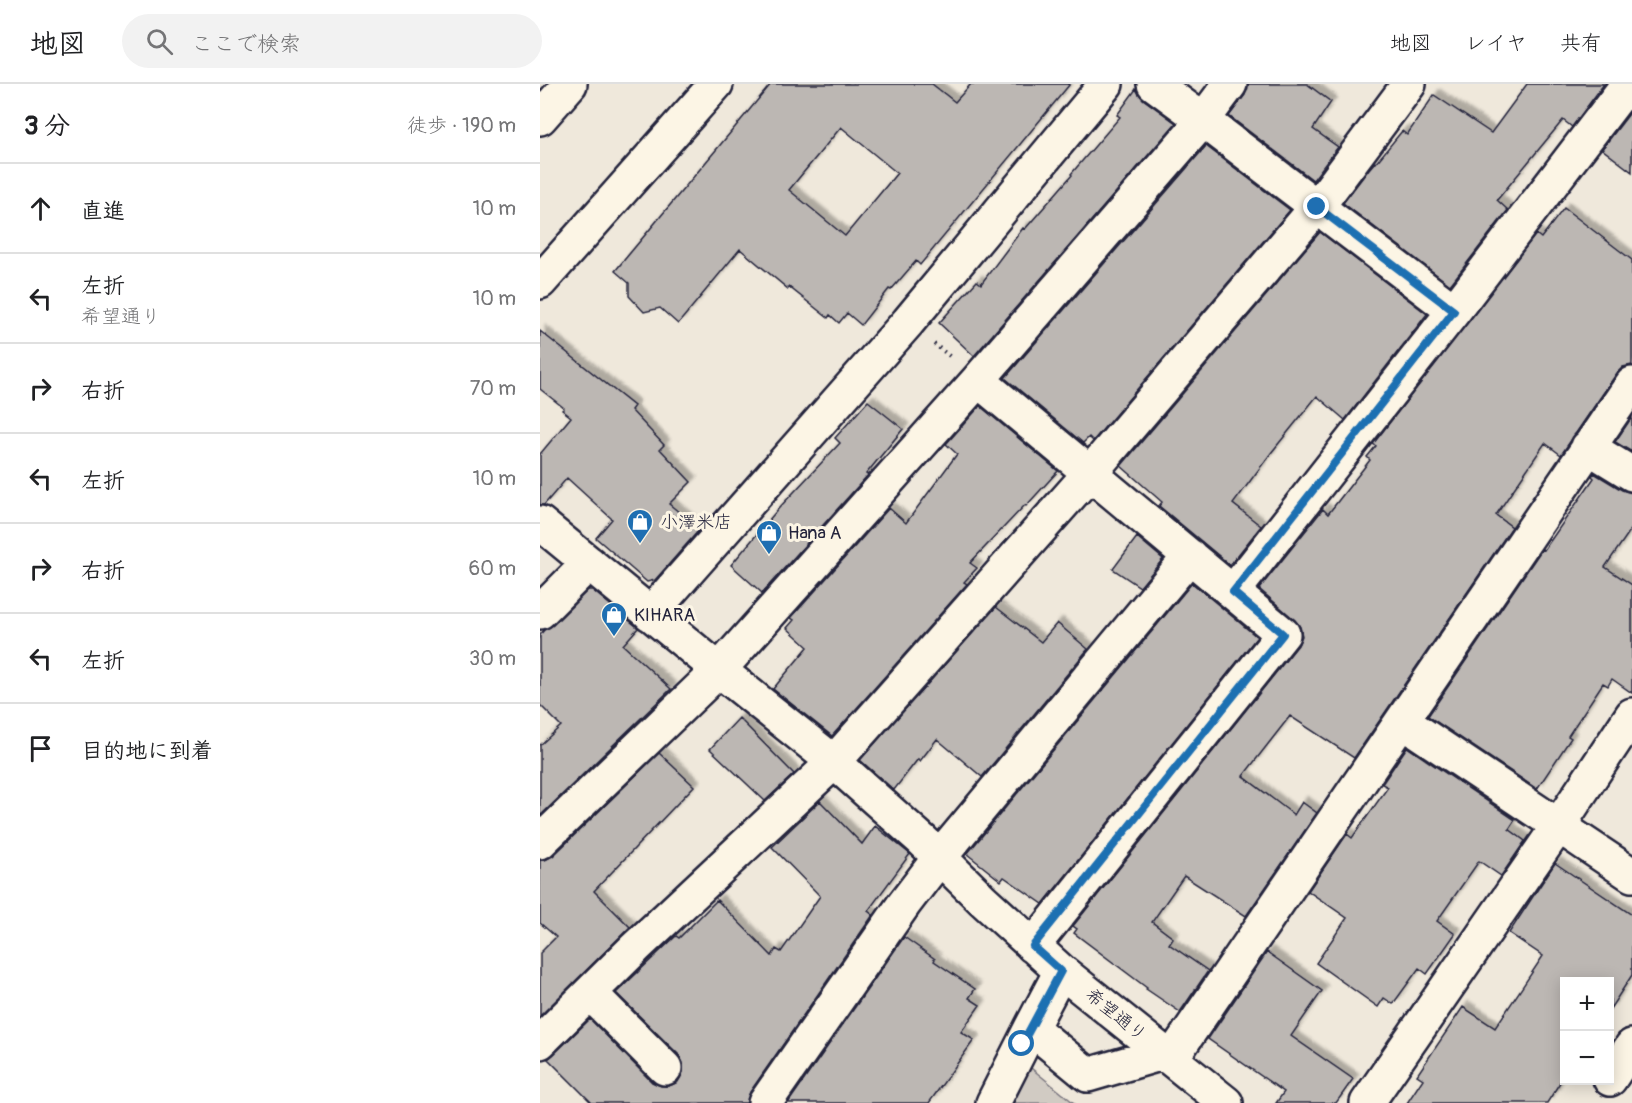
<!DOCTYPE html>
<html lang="ja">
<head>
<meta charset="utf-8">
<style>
	:root { --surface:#fff; --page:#f2f2f2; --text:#202124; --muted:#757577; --line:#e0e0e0 }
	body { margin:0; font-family:Pangolin,"Klee One",sans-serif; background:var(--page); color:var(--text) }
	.controls { position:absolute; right:18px; bottom:18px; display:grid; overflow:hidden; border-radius:0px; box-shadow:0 3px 15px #0003 }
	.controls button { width:54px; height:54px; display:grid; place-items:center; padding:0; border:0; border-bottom:2px solid var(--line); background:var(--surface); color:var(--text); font:30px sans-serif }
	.stop { position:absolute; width:18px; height:18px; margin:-14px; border:4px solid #1f6fb2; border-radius:50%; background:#fff }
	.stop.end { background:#1f6fb2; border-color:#fff; box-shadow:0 2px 6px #0008 }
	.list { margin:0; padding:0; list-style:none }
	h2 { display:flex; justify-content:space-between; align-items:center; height:78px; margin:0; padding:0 24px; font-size:26px }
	h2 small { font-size:20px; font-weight:400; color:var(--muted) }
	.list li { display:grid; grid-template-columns:39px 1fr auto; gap:18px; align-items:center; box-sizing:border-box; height:90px; padding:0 24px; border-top:2px solid var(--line) }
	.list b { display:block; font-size:22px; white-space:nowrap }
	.list p { margin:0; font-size:20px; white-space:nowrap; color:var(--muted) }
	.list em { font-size:20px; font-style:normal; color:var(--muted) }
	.icon { flex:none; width:33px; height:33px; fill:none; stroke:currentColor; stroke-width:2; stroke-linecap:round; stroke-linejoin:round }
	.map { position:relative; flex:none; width:1092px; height:1019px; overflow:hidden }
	header { display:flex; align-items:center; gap:36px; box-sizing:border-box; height:84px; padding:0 30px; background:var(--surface); border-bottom:2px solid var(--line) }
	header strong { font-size:28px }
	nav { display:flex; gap:33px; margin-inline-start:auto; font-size:21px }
	.search { width:420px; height:54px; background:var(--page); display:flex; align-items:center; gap:15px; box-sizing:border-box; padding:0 21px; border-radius:33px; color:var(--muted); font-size:22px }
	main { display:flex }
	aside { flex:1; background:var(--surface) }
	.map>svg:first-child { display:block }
	.green { fill:#d1cbc3; stroke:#7a767f; stroke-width:1.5 }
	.building { fill:#bcb7b3; stroke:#22223b; stroke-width:1.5; fill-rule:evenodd; filter:url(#shadow) }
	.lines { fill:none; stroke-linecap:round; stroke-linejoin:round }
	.minor-casing { stroke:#22223b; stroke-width:38 }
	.path { stroke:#22223b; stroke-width:4; stroke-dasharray:1.5 4.5; stroke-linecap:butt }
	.minor { stroke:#fcf5e5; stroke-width:33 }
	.route { stroke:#1f6fb2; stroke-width:8 }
	.labels { text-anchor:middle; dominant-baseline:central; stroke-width:6; stroke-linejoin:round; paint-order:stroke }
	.poi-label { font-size:18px; fill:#22223b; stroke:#fcf5e5; text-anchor:start }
	.street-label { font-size:18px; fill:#22223b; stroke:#fcf5e5 }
</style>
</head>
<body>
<header>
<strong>地図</strong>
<div class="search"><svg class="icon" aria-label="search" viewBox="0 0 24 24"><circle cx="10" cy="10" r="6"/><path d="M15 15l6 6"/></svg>ここで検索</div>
<nav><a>地図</a><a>レイヤ</a><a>共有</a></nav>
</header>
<main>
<aside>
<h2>3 分<small>徒歩 · 190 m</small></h2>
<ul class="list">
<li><svg class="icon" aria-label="ahead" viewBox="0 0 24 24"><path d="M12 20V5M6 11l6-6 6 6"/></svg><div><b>直進</b></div><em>10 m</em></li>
<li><svg class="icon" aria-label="left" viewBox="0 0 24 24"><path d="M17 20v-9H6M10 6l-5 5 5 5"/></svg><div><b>左折</b><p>希望通り</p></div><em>10 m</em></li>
<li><svg class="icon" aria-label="right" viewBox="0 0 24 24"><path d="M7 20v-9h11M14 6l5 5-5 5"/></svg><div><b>右折</b></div><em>70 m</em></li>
<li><svg class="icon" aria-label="left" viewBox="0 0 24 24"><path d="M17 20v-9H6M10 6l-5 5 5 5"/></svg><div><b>左折</b></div><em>10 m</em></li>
<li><svg class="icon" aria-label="right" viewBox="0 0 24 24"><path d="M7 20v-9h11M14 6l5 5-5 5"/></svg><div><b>右折</b></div><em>60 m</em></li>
<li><svg class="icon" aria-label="left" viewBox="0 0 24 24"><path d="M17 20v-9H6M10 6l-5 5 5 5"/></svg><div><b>左折</b></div><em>30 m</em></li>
<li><svg class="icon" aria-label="arrive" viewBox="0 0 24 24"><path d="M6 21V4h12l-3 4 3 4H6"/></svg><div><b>目的地に到着</b></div></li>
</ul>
</aside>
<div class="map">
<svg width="1092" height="1019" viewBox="0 0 1092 1019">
	<defs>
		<filter id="shadow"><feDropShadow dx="5.5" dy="-5.5" stdDeviation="1.5" flood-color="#0004"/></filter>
	</defs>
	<rect width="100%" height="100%" fill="#efe8db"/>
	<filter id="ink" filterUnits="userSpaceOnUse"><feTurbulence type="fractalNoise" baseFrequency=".0167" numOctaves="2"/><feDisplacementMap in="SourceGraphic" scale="12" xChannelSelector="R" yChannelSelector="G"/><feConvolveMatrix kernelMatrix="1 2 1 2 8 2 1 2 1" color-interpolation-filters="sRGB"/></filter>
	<g filter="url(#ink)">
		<!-- green -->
		<path class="green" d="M486,980L534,1019H466Z"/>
		<!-- building -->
		<path class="building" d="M231,0H392L415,18L431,0H530L380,181L376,177L351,206L349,205L321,241L307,229L299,239L290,231L288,234L249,203L248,205L200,165L138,240L120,224L104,228L89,212V199L75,187ZM301,43L357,89L305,152L249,106Z
			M708,0H767L791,18L773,45L798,63L773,96L689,32L705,11Z
			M987,0H1064L1032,43L1023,36L957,116L968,126L910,201L803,119L829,85L835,78L836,79L862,47L867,51L894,11L951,49Z
			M596,5L603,15L636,39L434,272L399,239L437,197L441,200L483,144L485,145L532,91L531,90L580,33L577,31Z
			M1092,26V88L1062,65Z
			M666,62L750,126L553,357L549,353L543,359L465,294Z
			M1024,124L1092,176V281L1083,283L1077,289L1021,371L1005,359L956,431L972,443L814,674L750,632L703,692L754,731L762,718L777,729L706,832L644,792L612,838L633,854L629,860L668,887L640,928L606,905L607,904L534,849L537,845L533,842L758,561L762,552L760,543L755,536L719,505L783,425L788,430L830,376L827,373L836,362L833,360L996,150L1001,154Z
			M780,148L887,230L805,336L777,312L731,369L693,420L721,442L690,481L619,422L622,418L581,382Z
			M0,247L94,322L91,326L124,361L120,365L151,398L129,420L160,445L115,496L107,498L56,454L72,435L27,394L4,421H0V370L31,333L22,326L24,324L0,305Z
			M328,317L363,345L326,390L328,391L222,509L191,481L239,424L300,359L295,354Z
			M440,322L518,387L486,422L485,421L430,479L437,484L424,498L427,500L292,652L233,605L268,563L247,544L254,536L251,534L349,424L366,439L417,370L406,360Z
			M1092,333V368L1075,358Z
			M1054,389L1082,406L1092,409V444L1065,483L1092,501V609L1072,595L1068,602L1063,599L1028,652L1031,654L997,705L888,632L1002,465L1004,466L1054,394L1052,392Z
			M597,453L623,475L600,503L573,485Z
			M652,499L717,553L503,820L464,793L461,797L427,770Z
			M48,506H52L96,542L98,544L83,561L131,605L0,732V661L21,642L0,621V551L4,546L13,541Z
			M456,523L501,558L517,539L548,565L442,693L397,655L380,677L378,675L354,706L320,676Z
			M199,634L254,690L225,717L170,665Z
			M867,663L975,736L969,745L985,757L961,792L939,777L897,837L915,850L887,890L879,884L853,920L844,914L838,923L776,879L807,834L768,807L807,750L812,754L848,703L842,700Z
			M119,669L154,702L54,807L90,843L0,932V869L16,853L0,839V776H5L13,772Z
			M280,717L322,760L335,742L370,770L328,827L333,831L210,1008L207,1019H52L8,975L13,971L50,935L112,998L121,1002H129L138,998L143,988V979L139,971L76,909L136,852L139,854L177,816L232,872L236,865L241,868L280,812L232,763Z
			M1015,779L1092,831V891L1070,925V897H1024V992L1007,1019H867L883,995L877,991L923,923L955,944L1003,872L969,849Z
			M364,853L395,875L394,877L435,905L429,914L440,921L421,948L434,956L389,1019H248Z
			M727,868L782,907L751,952L813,995L796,1019H736L744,1008L668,955Z"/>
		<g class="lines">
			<defs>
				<path id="minor" d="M614,0L663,36L914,227
					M0,34L30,0
					M0,198L176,0
					M438,296L743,550L493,862
					M1048,363L1092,390
					M0,439L179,586L294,678L383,757L443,816L521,887L686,1019
					M693,508L914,227L1088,0
					M0,528L49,479
					M110,530L368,238L566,0
					M862,637L1092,791
					M0,758L179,586L438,296L663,36L690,0
					M521,887L491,944L548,991L623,969
					M50,909L125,984
					M0,958L96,863L294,678L550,389L777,123L869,0
					M631,975L1092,300
					M1070,995L1092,962
					M225,1019L364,820L400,773L650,472
					M453,1019L491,944
					M827,1019L1019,741L1092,631"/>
			</defs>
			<!-- minor casing -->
			<use href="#minor" class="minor-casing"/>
			<!-- path -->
			<path class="path" d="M394,260L412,274"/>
			<!-- minor -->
			<use href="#minor" class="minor"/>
		</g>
	</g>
	<g class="lines" filter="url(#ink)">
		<!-- route -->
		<path class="route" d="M482,960L521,887L493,862L743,550L693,508L914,227L777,123"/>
	</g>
	<!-- icons -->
	<defs>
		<symbol id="shop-pin" viewBox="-11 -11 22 30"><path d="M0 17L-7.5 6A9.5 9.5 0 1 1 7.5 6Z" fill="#1f6fb2" stroke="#fcf5e5"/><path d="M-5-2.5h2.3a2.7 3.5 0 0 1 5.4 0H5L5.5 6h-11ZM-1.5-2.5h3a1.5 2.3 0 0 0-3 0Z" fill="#fff"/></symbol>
	</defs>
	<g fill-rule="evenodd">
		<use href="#shop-pin" x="85" y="423" width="30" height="40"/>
		<use href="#shop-pin" x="214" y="434" width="30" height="40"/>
		<use href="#shop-pin" x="59" y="516" width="30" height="40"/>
	</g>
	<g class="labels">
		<!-- poi labels -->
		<g class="poi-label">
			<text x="120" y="438">小澤米店</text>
			<text x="248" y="449">Hana A</text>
			<text x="94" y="531">KIHARA</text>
		</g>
		<!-- street labels -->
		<g class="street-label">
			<text transform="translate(576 931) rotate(39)">希望通り</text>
		</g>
	</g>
</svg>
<div class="controls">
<button>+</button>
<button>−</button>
</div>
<div class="stop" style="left:482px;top:960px"></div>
<div class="stop end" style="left:777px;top:123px"></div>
</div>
</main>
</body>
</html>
